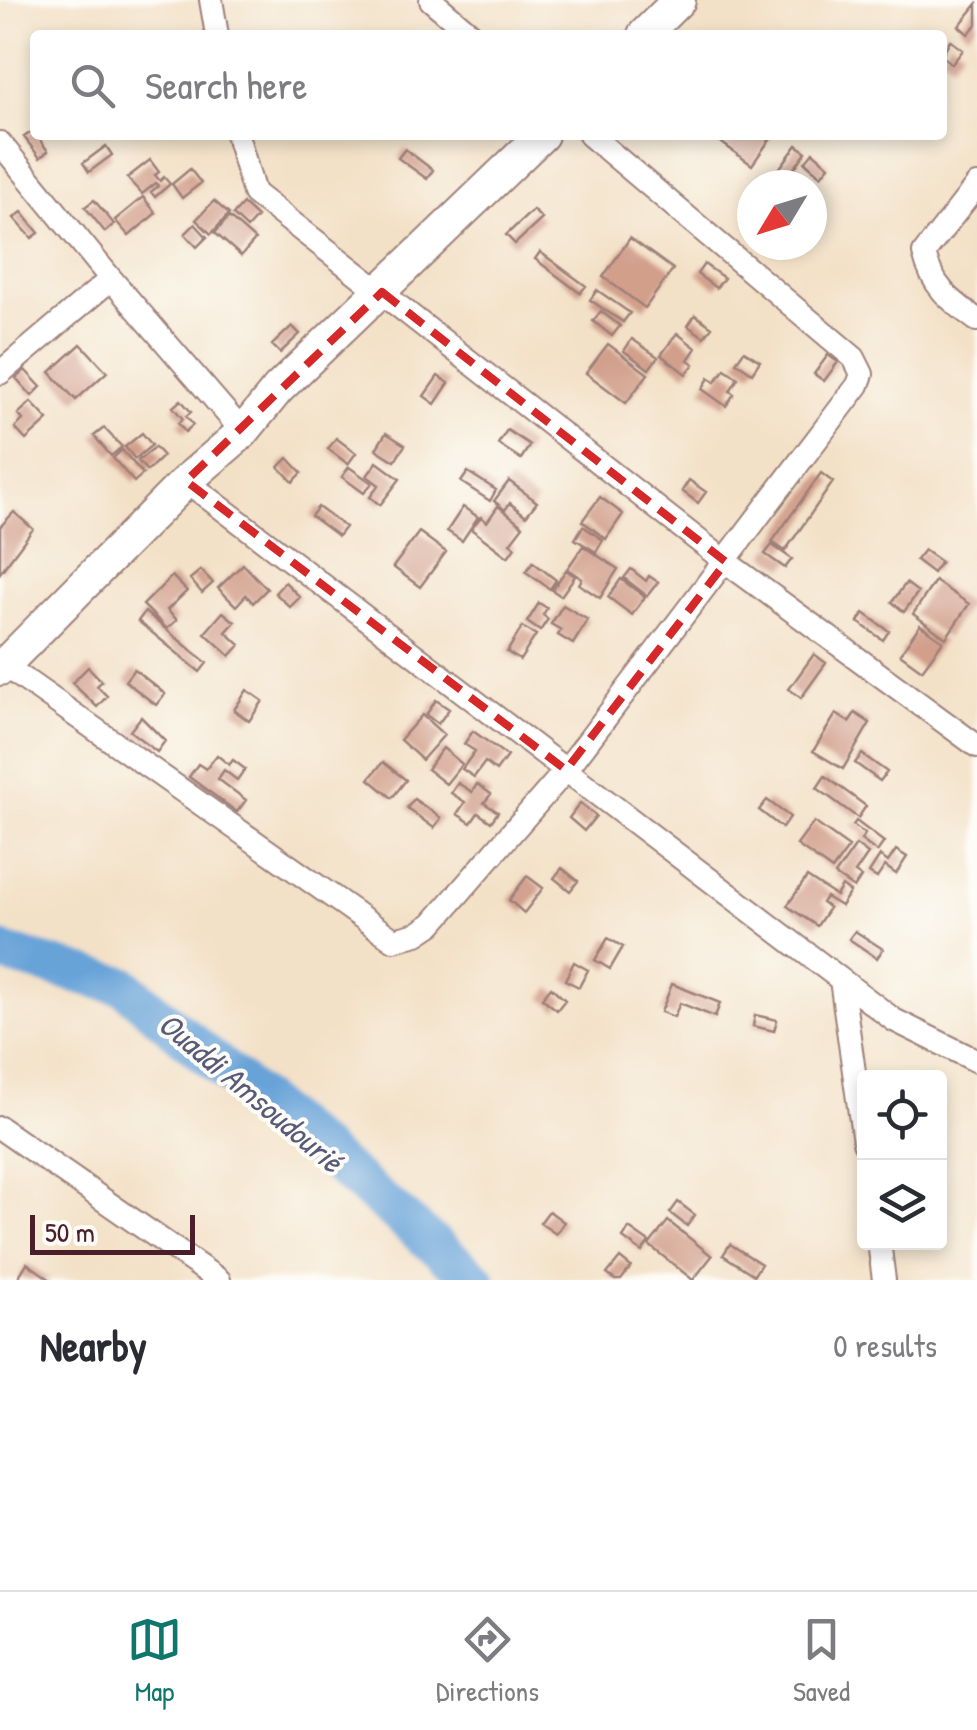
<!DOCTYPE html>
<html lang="en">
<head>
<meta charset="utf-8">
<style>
	:root { --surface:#fff; --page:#f2f2f3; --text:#2b2b33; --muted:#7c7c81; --line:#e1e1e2; --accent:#0f766e }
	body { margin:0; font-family:"Patrick Hand",sans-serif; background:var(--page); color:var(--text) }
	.controls { position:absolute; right:30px; bottom:30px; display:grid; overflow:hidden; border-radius:10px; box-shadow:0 5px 15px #0003 }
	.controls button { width:90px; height:90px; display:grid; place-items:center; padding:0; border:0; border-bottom:2px solid var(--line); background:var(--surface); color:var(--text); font:50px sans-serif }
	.compass { position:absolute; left:737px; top:170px; width:90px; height:90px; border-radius:50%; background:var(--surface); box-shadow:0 5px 15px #0003; rotate:232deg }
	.scale { position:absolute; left:30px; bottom:25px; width:165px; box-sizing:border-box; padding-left:10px; border:5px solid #4a1f2b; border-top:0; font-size:28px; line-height:35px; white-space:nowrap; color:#4a1f2b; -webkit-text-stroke:8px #fdfcf7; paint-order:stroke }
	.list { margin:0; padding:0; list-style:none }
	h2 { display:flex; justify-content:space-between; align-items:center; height:130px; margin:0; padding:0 40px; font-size:42px }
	h2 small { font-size:32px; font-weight:400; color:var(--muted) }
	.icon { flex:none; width:55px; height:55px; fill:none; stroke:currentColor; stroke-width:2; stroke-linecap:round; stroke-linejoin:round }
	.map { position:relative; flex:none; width:977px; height:1280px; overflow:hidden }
	.search { position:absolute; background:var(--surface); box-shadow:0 5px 15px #0003; left:30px; right:30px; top:30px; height:110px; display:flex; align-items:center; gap:25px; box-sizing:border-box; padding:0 35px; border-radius:10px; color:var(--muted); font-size:38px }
	.sheet { height:310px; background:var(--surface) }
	nav { display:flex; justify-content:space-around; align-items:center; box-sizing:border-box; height:140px; border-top:2px solid var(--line); background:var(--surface); font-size:28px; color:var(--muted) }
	nav a { display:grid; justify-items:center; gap:5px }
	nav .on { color:var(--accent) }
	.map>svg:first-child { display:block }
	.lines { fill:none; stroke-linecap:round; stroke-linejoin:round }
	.river { stroke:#67a3d8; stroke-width:40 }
	.building { fill:#d29f8b }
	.street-casing { stroke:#9e8079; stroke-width:26 }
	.secondary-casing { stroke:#9e8079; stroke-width:36 }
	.street { stroke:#fff; stroke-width:22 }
	.secondary { stroke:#fff; stroke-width:32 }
	.marked { fill:none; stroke:#d62828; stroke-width:8; stroke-dasharray:20 12; stroke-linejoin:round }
	.labels { text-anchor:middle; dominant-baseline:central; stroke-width:8; stroke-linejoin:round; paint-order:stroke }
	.water-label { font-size:32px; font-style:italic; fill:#575a79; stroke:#fdfcf7 }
</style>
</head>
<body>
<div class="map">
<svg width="977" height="1280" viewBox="0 0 977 1280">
	<rect width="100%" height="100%" fill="#fdfcf7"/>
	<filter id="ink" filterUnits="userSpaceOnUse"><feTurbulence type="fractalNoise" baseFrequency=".01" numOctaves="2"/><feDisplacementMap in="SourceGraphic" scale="20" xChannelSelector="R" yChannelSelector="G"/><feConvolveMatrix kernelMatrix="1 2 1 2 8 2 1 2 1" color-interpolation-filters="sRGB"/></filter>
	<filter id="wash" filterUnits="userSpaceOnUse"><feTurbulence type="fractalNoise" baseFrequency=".0048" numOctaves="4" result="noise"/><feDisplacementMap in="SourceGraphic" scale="40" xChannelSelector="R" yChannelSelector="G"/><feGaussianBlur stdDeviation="2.25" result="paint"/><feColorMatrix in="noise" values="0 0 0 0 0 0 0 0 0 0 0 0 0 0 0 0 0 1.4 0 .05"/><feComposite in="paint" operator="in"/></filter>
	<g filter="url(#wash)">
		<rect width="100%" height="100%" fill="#f3e1c7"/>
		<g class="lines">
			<!-- river -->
			<path class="river" d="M0,952L124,986L476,1280"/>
		</g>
		<g id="blocks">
			<!-- building -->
			<path class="building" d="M977,4V24L968,34L959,26Z
				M950,40L963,50L952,64L942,56Z
				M33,131L48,151L40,158L24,137Z
				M711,135H773L752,165Z
				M797,145L806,152L782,185H767Z
				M106,146L112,155L89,172L83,163Z
				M405,149L433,170L427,179L398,158Z
				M813,152L829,166L821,176L805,162Z
				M150,160L159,172L155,175L160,181L164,177L170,184L155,197L151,192L158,186L156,183L142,194L127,178Z
				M190,169L201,183L182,198L172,184Z
				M143,197L156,213L129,236L115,220Z
				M94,200L114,224L105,232L85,207Z
				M214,201L229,214L211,234L196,220Z
				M243,204L257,217L247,228L233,215Z
				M533,210L542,219L515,244L506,235Z
				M22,212L39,233L32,238L14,218Z
				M229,217L255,240L241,256L215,233Z
				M195,224L207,237L197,247L185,234Z
				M630,238L673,269L645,308L603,277Z
				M540,252L586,286L580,293L535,259Z
				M704,264L724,278L716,288L697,274Z
				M597,290L630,313L623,322L590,300Z
				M601,311L620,326L612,336L593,321Z
				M695,315L712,327L704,337L688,326Z
				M292,326L300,334L280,353L272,345Z
				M677,333L696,348L688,360L694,364L686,374L661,355Z
				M632,339L658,357L649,369L624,351Z
				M81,344L107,372L76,400L50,372Z
				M608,344L648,374L626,403L586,373Z
				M744,351L760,361L752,373L736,362Z
				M828,355L838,362L824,381L814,374Z
				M725,369L738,378L730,391L734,394L726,406L702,389L709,378L715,382Z
				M25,370L41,387L32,396L16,378Z
				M438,376L449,383L435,404L424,396Z
				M181,400L191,412L186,416L193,425L185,432L178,423L183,419L173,407Z
				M31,402L48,420L26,440L15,428L23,420L18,414Z
				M104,428L122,447L111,456L94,436Z
				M507,430L530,445L521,459L498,444Z
				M142,433L152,445L135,459L125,447Z
				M386,433L405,445L395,461L376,449Z
				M336,438L356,453L348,464L328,449Z
				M155,447L163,456L147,471L138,461Z
				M122,450L143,474L134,482L113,458Z
				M288,458L302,473L293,482L279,467Z
				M377,462L400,479L380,505L370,497L379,485L367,476Z
				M349,467L372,483L364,493L342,477Z
				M468,472L496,490L490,501L461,482Z
				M821,473L833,482L785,551L772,542Z
				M689,480L706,492L698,503L682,491Z
				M509,481L537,502L526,516L510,503L505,510L494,501Z
				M600,497L623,514L606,539L582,521Z
				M498,506L523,526L510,543L515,547L508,557L471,529L481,517L487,522Z
				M318,507L345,527L338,536L311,516Z
				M463,507L478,517L462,541L447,531Z
				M14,512L33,529L0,573V527Z
				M583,526L603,540L596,552L575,539Z
				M419,532L446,552L420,587L393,567Z
				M772,545L792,559L785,568L765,554Z
				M583,546L618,569L600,598L579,584L582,579L567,569Z
				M924,550L941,562L933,573L916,560Z
				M533,562L556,580L550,589L526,572Z
				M243,564L267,589L253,603L246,595L236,606L218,588Z
				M631,569L646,581L649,576L658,582L647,596L624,578Z
				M201,570L213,583L202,593L190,579Z
				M566,570L575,576L561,596L552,590Z
				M172,576L187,591L167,610L177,620L167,629L143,605Z
				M621,579L645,597L632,615L608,597Z
				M935,581L969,604L946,638L913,614Z
				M285,582L300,597L290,607L275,593Z
				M906,583L918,592L904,612L892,602Z
				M539,603L547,608L543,615L548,619L540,631L527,622Z
				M563,605L588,620L573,644L558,635L561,630L551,624Z
				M145,612L207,663L200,672L138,621Z
				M223,612L235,622L226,632L240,645L230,656L205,633Z
				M864,613L889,631L883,640L858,622Z
				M920,625L943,641L922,670L900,654Z
				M522,627L536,635L520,660L507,652Z
				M814,654L826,663L801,698L789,689Z
				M88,667L102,681L97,686L107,696L97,707L72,683Z
				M134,669L165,694L156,705L125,681Z
				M247,690L263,701L249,721L234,710Z
				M436,700L449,709L438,724L426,715Z
				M855,713L870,723L843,769L813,751L836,714L849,722Z
				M422,715L444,735L422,760L400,740Z
				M141,717L165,741L157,752L130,731Z
				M473,731L507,756L496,771L485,762L474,777L462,769L475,751L464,744Z
				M443,748L462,764L446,784L427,769Z
				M862,754L887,772L880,781L855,763Z
				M217,755L229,765L233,760L245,769L237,780L224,770L218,779L246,800L237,812L189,777L198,764L206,769Z
				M383,762L406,780L392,798L369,779Z
				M825,776L866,806L858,818L817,788Z
				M458,783L472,792L477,784L491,794L484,803L498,812L491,822L478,813L471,823L457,814L465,802L451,793Z
				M414,799L441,818L434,828L407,808Z
				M767,800L790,817L782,828L759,810Z
				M580,803L596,816L584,831L569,818Z
				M856,821L884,842L877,852L861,840L865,834L853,825Z
				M814,822L849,847L832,870L797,845Z
				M856,845L868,854L855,873L861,877L854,888L835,875Z
				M896,850L907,857L896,874L885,866L877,878L869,873L880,856L888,862Z
				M562,868L578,881L570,891L554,878Z
				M527,876L543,888L524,913L509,900Z
				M807,877L836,896L842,886L850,892L841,906L826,897L822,903L829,908L817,926L787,906Z
				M855,931L883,949L877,958L849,939Z
				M608,938L623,947L610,969L595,960Z
				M574,962L588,970L579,987L565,980Z
				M672,984L720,1003L715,1017L680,1003L674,1017L661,1012Z
				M551,987L565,1000L557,1010L542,998Z
				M755,1015L777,1020L774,1031L753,1026Z
				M678,1202L695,1215L687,1226L670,1213Z
				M549,1211L564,1222L556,1234L540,1223Z
				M668,1221L712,1256L693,1280L649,1245Z
				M629,1228L649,1242L642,1252L623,1238Z
				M730,1244L761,1264L754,1275L723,1255Z
				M620,1258L631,1267L621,1280H615L607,1274Z
				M27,1263L51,1280H25L19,1276Z"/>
		</g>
	</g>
	<g filter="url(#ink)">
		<use href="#blocks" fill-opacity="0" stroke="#9e8079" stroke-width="2.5"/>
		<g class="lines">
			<defs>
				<path id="street" d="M211,0L217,35
					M431,0L472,35
					M237,135L254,193L726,562L977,746
					M0,143L111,279L243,432
					M977,185L924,253C932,287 950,300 977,320
					M0,373L111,279
					M186,481L894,1020L977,1061
					M4,665L394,940L417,934L432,924L566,770L858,385L862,374L854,358L590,135
					M841,980L864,1142
					M0,1128L219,1280
					M879,1242L884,1280"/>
				<path id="secondary" d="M644,35L679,0
					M0,669L186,481L243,432L278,389L542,135"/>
			</defs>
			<!-- street casing -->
			<use href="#street" class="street-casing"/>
			<!-- secondary casing -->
			<use href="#secondary" class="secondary-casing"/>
			<!-- street -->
			<use href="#street" class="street"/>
			<!-- secondary -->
			<use href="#secondary" class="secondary"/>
		</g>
	</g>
	<!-- marked area -->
	<path class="marked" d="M382,292L726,562L566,770L186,481Z"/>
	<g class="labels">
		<!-- water labels -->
		<g class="water-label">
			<text transform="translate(251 1092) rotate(40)">Ouaddi Amsoudourié</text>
		</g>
	</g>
</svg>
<div class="controls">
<button><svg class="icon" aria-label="locate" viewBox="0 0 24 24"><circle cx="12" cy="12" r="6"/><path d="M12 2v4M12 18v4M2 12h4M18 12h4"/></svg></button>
<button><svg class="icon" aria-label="layers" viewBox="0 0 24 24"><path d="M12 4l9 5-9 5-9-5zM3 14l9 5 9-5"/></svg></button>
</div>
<svg class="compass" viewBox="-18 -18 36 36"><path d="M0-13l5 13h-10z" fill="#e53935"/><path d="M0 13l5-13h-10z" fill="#7c7c81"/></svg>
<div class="scale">50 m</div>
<div class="search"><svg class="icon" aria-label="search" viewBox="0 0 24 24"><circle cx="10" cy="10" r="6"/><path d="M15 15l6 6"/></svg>Search here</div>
</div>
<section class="sheet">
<h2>Nearby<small>0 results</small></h2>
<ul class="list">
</ul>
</section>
<nav>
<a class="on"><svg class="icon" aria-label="map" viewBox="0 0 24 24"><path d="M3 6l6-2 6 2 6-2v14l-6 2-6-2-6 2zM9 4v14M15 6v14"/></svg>Map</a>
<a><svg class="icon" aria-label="directions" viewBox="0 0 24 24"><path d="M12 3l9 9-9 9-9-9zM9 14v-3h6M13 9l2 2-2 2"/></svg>Directions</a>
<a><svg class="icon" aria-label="saved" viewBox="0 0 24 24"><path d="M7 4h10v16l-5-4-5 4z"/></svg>Saved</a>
</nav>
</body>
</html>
